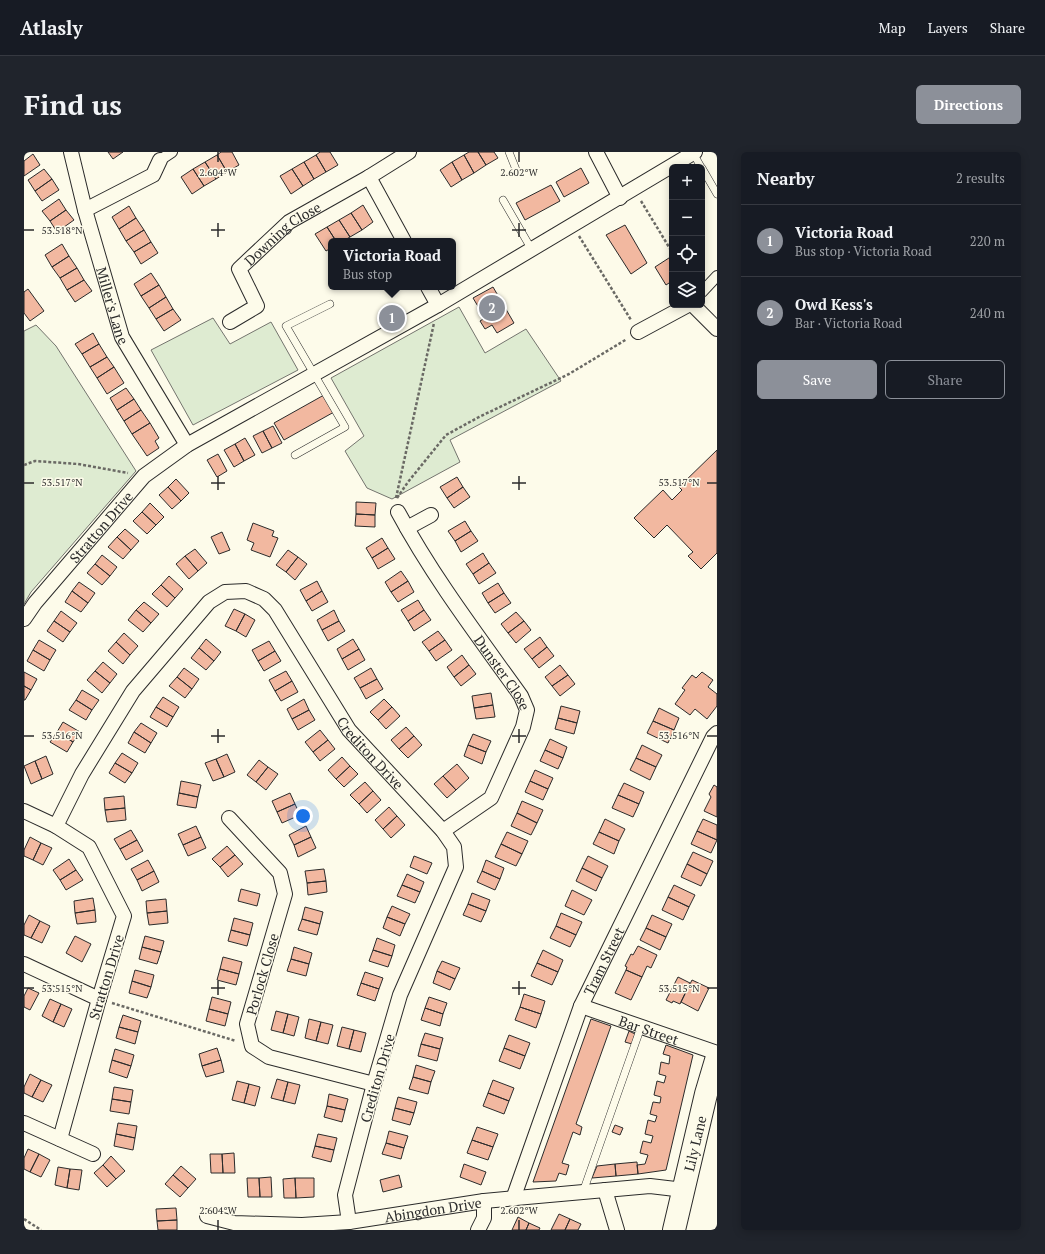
<!DOCTYPE html>
<html lang="en">
<head>
<meta charset="utf-8">
<style>
	:root { --surface:#171b24; --page:#20242c; --text:#f1f3f6; --muted:#9ea1a6; --line:#363941; --accent:#8c9099 }
	body { margin:0; font-family:"PT Serif",serif; background:var(--page); color:var(--text) }
	.controls { position:absolute; right:12px; top:12px; display:grid; overflow:hidden; border-radius:6px; box-shadow:0 2px 10px #0003 }
	.controls button { width:36px; height:36px; display:grid; place-items:center; padding:0; border:0; border-bottom:1px solid var(--line); background:var(--surface); color:var(--text); font:20px sans-serif }
	.you { position:absolute; left:279px; top:664px; width:14px; height:14px; margin:-10px; border:3px solid #fff; border-radius:50%; background:#1a73e8; box-shadow:0 0 0 6px #1a73e833 }
	.badge { display:grid; place-items:center; width:26px; height:26px; border-radius:50%; background:var(--accent); color:#fff; font-size:13px; font-weight:700 }
	.pin { position:absolute; translate:-50% -50%; border:2px solid #fff; box-shadow:0 1px 4px #0006 }
	.popup { position:absolute; left:304px; top:86px; width:128px; height:52px; box-sizing:border-box; display:grid; place-content:center; border-radius:6px; background:var(--surface); filter:drop-shadow(0 1px 3px #0005); font-size:13px; white-space:nowrap; color:var(--muted) }
	.popup b { font-size:15px; color:var(--text) }
	.popup::after { content:''; position:absolute; left:50%; top:100%; margin-left:-8px; border:8px solid transparent; border-top-color:var(--surface) }
	.list { margin:0; padding:0; list-style:none }
	h2 { display:flex; justify-content:space-between; align-items:center; height:52px; margin:0; padding:0 16px; font-size:17px }
	h2 small { font-size:13px; font-weight:400; color:var(--muted) }
	.list li { display:grid; grid-template-columns:26px 1fr auto; gap:12px; align-items:center; box-sizing:border-box; height:72px; padding:0 16px; border-top:1px solid var(--line) }
	.list b { display:block; font-size:15px; white-space:nowrap }
	.list p { margin:0; font-size:13px; white-space:nowrap; color:var(--muted) }
	.list em { font-size:13px; font-style:normal; color:var(--muted) }
	.actions { display:flex; gap:8px; padding:12px 16px }
	.actions a { flex:1; padding:9px 0; border:1px solid var(--accent); border-radius:6px; text-align:center; font-size:14px; color:var(--accent) }
	.actions .main { background:var(--accent); color:#fff }
	.icon { flex:none; width:22px; height:22px; fill:none; stroke:currentColor; stroke-width:2; stroke-linecap:round; stroke-linejoin:round }
	.map { position:relative; flex:none; width:693px; height:1078px; overflow:hidden; border-radius:6px }
	header { display:flex; align-items:center; gap:24px; box-sizing:border-box; height:56px; padding:0 20px; background:var(--surface); border-bottom:1px solid var(--line) }
	header strong { font-size:19px }
	nav { display:flex; gap:22px; margin-inline-start:auto; font-size:14px }
	.intro { display:flex; align-items:center; justify-content:space-between; box-sizing:border-box; height:96px; padding:0 24px }
	h1 { margin:0; font-size:28px }
	.button { padding:10px 18px; border-radius:6px; background:var(--accent); color:#fff; font-size:14px; font-weight:700 }
	main { display:flex; gap:24px; padding:0 24px }
	aside { flex:1; background:var(--surface); border-radius:6px; box-shadow:0 2px 10px #0003 }
	.map>svg:first-child { display:block }
	.green { fill:#deebd1; stroke:#74746e }
	.building { fill:#f2b8a0; stroke:#2b2b2b }
	.lines { fill:none; stroke-linecap:round; stroke-linejoin:round }
	.service-casing { stroke:#2b2b2b; stroke-width:8 }
	.pedestrian-casing { stroke:#2b2b2b; stroke-width:12 }
	.minor-casing { stroke:#2b2b2b; stroke-width:16 }
	.primary-casing { stroke:#2b2b2b; stroke-width:24 }
	.path { stroke:#6a6964; stroke-width:2.5; stroke-dasharray:3 2; stroke-linecap:butt }
	.service { stroke:#fdfbea; stroke-width:7 }
	.pedestrian { stroke:#fdfbea; stroke-width:10 }
	.minor { stroke:#fdfbea; stroke-width:14 }
	.primary { stroke:#fdfbea; stroke-width:22 }
	.ticks { fill:none; stroke:#2b2b2b; stroke-width:1.5 }
	.labels { text-anchor:middle; dominant-baseline:central; stroke-width:3; stroke-linejoin:round; paint-order:stroke }
	.street-label { font-size:14px; fill:#2b2b2b; stroke:#fdfbea }
	.ticks-label { font-size:10px; text-anchor:middle; fill:#2b2b2b; stroke:#fdfbea; stroke-width:3; stroke-linejoin:round; paint-order:stroke }
</style>
</head>
<body>
<header>
<strong>Atlasly</strong>
<nav><a>Map</a><a>Layers</a><a>Share</a></nav>
</header>
<div class="intro"><h1>Find us</h1><a class="button">Directions</a></div>
<main>
<div class="map">
<svg width="693" height="1078" viewBox="0 0 693 1078">
	<rect width="100%" height="100%" fill="#fdfbea"/>
	<!-- green -->
	<path class="green" d="M435,155L461,201L502,177L537,229L426,288L436,310L368,347L343,336L321,299L340,284L307,226Z
		M189,166L206,192L247,170L274,218L169,273L127,198Z
		M12,173L32,194L112,319L7,440L0,452V179Z"/>
	<!-- building -->
	<path class="building" d="M84,0H99L89,7Z
		M197,0H208L215,13L203,20L193,3Z
		M296,0H306L314,13L302,20L292,3Z
		M445,0H454L462,13L450,21L440,3Z
		M454,0H470L474,6L462,13Z
		M9,2L16,13L0,24V9Z
		M193,3L203,20L192,27L181,10Z
		M292,3L302,20L290,27L280,10Z
		M440,3L450,21L438,28L428,10Z
		M181,10L192,27L180,34L169,17Z
		M280,10L290,27L279,34L268,17Z
		M428,10L438,28L427,35L416,18Z
		M557,16L565,31L540,45L532,30Z
		M20,17L28,27L11,39L4,28Z
		M169,17L180,34L168,42L157,25Z
		M268,17L279,34L267,42L256,24Z
		M28,27L35,38L18,49L11,39Z
		M527,33L536,49L501,68L492,51Z
		M35,47L42,58L26,69L18,59Z
		M339,53L349,70L338,78L327,61Z
		M105,54L112,66L95,77L88,65Z
		M42,58L50,68L33,80L26,69Z
		M327,61L338,78L326,85L315,68Z
		M112,66L120,78L102,89L95,77Z
		M315,68L326,85L319,89H312L303,75Z
		M601,73L623,111L607,122L582,83Z
		M303,75L312,89H307V96L302,99L291,82Z
		M120,78L127,90L110,100L102,89Z
		M127,90L134,101L117,112L110,100Z
		M38,92L45,104L28,115L21,103Z
		M45,104L53,116L36,126L28,115Z
		M648,104V129L642,133L631,115Z
		M53,116L60,128L43,138L36,126Z
		M127,121L135,133L117,144L110,132Z
		M60,128L68,139L51,150L43,138Z
		M135,133L142,145L125,156L117,144Z
		M469,135L490,171L473,181L468,173L461,177L456,169L461,166L449,146Z
		M4,137L20,159L6,169L0,161V140Z
		M142,145L149,157L132,167L125,156Z
		M149,157L157,168L140,179L132,167Z
		M69,181L75,192L58,202L51,192Z
		M75,192L83,205L66,215L58,202Z
		M83,205L90,215L73,226L66,215Z
		M90,215L100,231L83,242L73,226Z
		M102,236L110,247L93,258L86,246Z
		M300,243L310,260L260,288L250,271Z
		M110,247L117,258L100,269L93,258Z
		M117,258L126,271L108,282L100,269Z
		M126,271L135,286L131,289L135,296L123,304L108,282Z
		M249,274L258,291L248,296L239,279Z
		M239,279L248,296L238,301L229,284Z
		M221,286L231,303L220,309L211,292Z
		M211,292L220,309L210,315L200,298Z
		M693,298V401L677,417L664,404L669,400L643,373L630,386L610,366L639,338L648,348L658,338L655,335Z
		M194,302L203,319L193,325L183,308Z
		M433,325L439,335L423,346L416,335Z
		M152,327L165,341L157,349L144,335Z
		M144,335L157,349L148,357L135,343Z
		M439,335L446,345L430,356L423,346Z
		M332,350L352,351L351,363L332,362Z
		M126,351L140,365L132,373L118,360Z
		M118,360L132,373L123,382L109,369Z
		M332,362L351,363V375L331,374Z
		M441,369L447,379L431,389L424,379Z
		M229,371L250,379L248,384L254,386L246,405L227,398L230,391L223,388Z
		M101,377L115,389L107,398L93,385Z
		M447,379L454,389L437,400L431,389Z
		M198,380L206,398L195,402L187,385Z
		M93,385L107,398L99,407L84,395Z
		M358,386L364,396L348,406L342,396Z
		M364,396L371,407L354,417L348,406Z
		M171,397L183,411L174,419L161,404Z
		M264,398L274,405L262,420L252,413Z
		M459,401L465,411L449,422L442,412Z
		M78,403L93,415L86,424L71,412Z
		M161,404L174,419L165,427L152,412Z
		M274,405L283,412L271,428L262,420Z
		M465,411L472,421L455,432L449,422Z
		M71,412L86,424L78,433L63,421Z
		M377,419L384,429L367,440L361,430Z
		M145,424L159,437L151,446L137,433Z
		M293,429L298,439L282,449L276,438Z
		M384,429L390,440L374,450L367,440Z
		M55,430L71,441L64,451L48,439Z
		M474,431L480,441L464,451L458,441Z
		M137,433L151,446L143,455L128,442Z
		M48,439L64,451L57,460L41,450Z
		M298,439L304,450L288,459L282,449Z
		M480,441L487,451L471,461L464,451Z
		M394,448L400,458L384,469L377,458Z
		M120,450L135,462L127,471L112,458Z
		M210,457L221,462L212,479L201,474Z
		M112,458L127,471L119,480L104,468Z
		M310,458L315,469L298,478L293,468Z
		M400,458L407,468L390,479L384,469Z
		M37,459L53,471L46,480L30,469Z
		M492,460L500,469L484,481L477,472Z
		M221,462L231,468L222,485L212,479Z
		M30,469L46,480L39,490L23,479Z
		M315,469L321,479L304,489L298,478Z
		M500,469L507,478L492,491L484,481Z
		M414,479L421,488L405,499L398,490Z
		M100,481L114,494L106,503L92,490Z
		M516,485L523,495L508,507L500,497Z
		M182,487L197,500L190,509L175,496Z
		M329,487L335,497L318,507L313,497Z
		M15,488L32,498L26,508L9,498Z
		M421,488L428,498L412,509L405,499Z
		M245,489L251,499L234,509L228,498Z
		M92,490L106,503L99,512L84,499Z
		M523,495L530,504L515,516L508,507Z
		M175,496L190,509L182,518L167,506Z
		M335,497L341,508L324,518L318,507Z
		M9,498L26,508L20,519L3,509Z
		M251,499L257,509L240,519L234,509Z
		M438,503L445,513L430,525L423,515Z
		M79,510L93,522L86,531L71,519Z
		M445,513L452,522L437,534L430,525Z
		M536,513L544,523L528,534L521,525Z
		M160,516L175,527L168,537L153,525Z
		M347,516L353,527L336,536L330,526Z
		M71,519L86,531L78,541L63,528Z
		M262,519L268,529L251,539L245,528Z
		M0,520L13,527L7,538L0,534Z
		M678,520L689,528L684,535L693,542V554L683,567L671,557L666,563L651,552L661,538L658,536L668,523L672,526Z
		M544,523L551,532L536,544L528,534Z
		M153,525L168,537L161,546L145,534Z
		M353,527L359,537L342,547L336,536Z
		M268,529L274,540L257,549L251,539Z
		M0,534L7,538L1,548H0Z
		M58,538L75,548L68,558L52,548Z
		M467,541L469,553L450,556L448,544Z
		M139,545L155,555L149,565L132,555Z
		M280,547L285,558L268,567L263,557Z
		M360,547L368,555L354,568L346,560Z
		M52,548L68,558L62,568L45,558Z
		M469,553L471,565L452,567L450,556Z
		M537,554L556,559L553,571L534,566Z
		M132,555L149,565L143,575L126,565Z
		M368,555L376,564L362,577L354,568Z
		M635,556L655,566L650,578L629,569Z
		M285,558L291,568L274,578L268,567Z
		M534,566L553,571L550,582L531,577Z
		M629,569L650,578L644,591L623,581Z
		M39,570L56,580L49,590L33,580Z
		M117,571L133,581L127,591L110,580Z
		M382,575L390,584L375,597L367,588Z
		M296,578L304,588L289,600L281,590Z
		M33,580L49,590L43,600L26,590Z
		M110,580L127,591L121,601L104,591Z
		M449,582L467,589L462,600L444,593Z
		M390,584L398,593L384,606L375,597Z
		M526,587L543,595L539,606L521,598Z
		M304,588L311,597L296,609L289,600Z
		M444,593L462,600L458,612L440,604Z
		M618,593L638,603L632,615L612,606Z
		M521,598L539,606L534,617L516,609Z
		M98,601L114,611L108,621L91,611Z
		M203,602L211,620L200,625L192,607Z
		M22,604L29,622L18,627L11,609Z
		M318,605L326,614L312,627L304,618Z
		M612,606L632,615L626,628L606,618Z
		M192,607L200,625L189,629L181,611Z
		M235,608L244,615L232,630L223,623Z
		M11,609L18,627L7,632L0,614Z
		M91,611L108,621L101,631L85,621Z
		M433,612L445,626L432,638L419,624Z
		M326,614L334,622L320,635L312,627Z
		M244,615L254,622L242,638L232,630Z
		M511,618L529,626L524,637L506,629Z
		M419,624L432,638L423,646L410,632Z
		M157,629L177,633L174,645L155,641Z
		M506,629L524,637L519,648L501,640Z
		M341,630L349,639L335,652L326,643Z
		M600,631L620,640L615,652L594,643Z
		M690,633L693,635V665L680,659L687,645L685,642Z
		M349,639L357,648L343,661L335,652Z
		M155,641L174,645L172,656L153,653Z
		M266,641L271,652L253,660L248,649Z
		M594,643L615,652L609,665L588,656Z
		M100,644L101,656L81,658L80,646Z
		M498,649L519,658L513,671L493,661Z
		M271,652L276,663L258,671L253,660Z
		M365,655L373,664L359,677L351,668Z
		M101,656L102,668L83,670L81,658Z
		M493,661L513,671L507,683L487,674Z
		M373,664L381,673L367,686L359,677Z
		M581,667L601,677L595,689L575,680Z
		M679,667L693,673V688L673,679Z
		M172,674L177,685L159,693L154,682Z
		M282,674L287,685L270,693L265,683Z
		M107,678L113,688L96,697L90,687Z
		M673,679L693,688L687,701L667,692Z
		M483,680L504,689L498,702L477,692Z
		M575,680L595,689L590,702L569,692Z
		M6,685L17,691L9,708L0,704V698Z
		M177,685L182,696L164,704L159,693Z
		M287,685L292,696L274,705L270,693Z
		M113,688L119,699L102,708L96,697Z
		M17,691L28,696L19,713L9,708Z
		M477,692L498,702L492,714L471,705Z
		M203,694L211,703L196,715L188,707Z
		M669,700L689,709L683,722L663,712Z
		M211,703L219,712L204,725L196,715Z
		M390,704L408,711L403,722L386,715Z
		M564,704L584,714L578,726L558,716Z
		M45,707L52,718L36,728L29,718Z
		M124,708L130,719L113,728L107,717Z
		M462,708L480,716L476,727L458,719Z
		M663,712L683,722L677,734L657,725Z
		M558,716L578,726L572,739L552,729Z
		M300,717L302,729L283,731L281,719Z
		M52,718L59,728L42,738L36,728Z
		M130,719L135,730L118,739L113,728Z
		M458,719L476,727L471,738L453,730Z
		M383,722L400,730L396,740L378,733Z
		M302,729L303,740L284,743L283,731Z
		M378,733L396,740L391,751L373,744Z
		M650,733L671,743L665,755L644,745Z
		M217,737L236,742L233,754L214,749Z
		M548,738L568,748L560,763L541,754Z
		M448,741L466,748L462,759L444,752Z
		M644,745L665,755L659,768L638,758Z
		M69,746L71,758L51,761L50,749Z
		M142,747L143,759L123,761L122,749Z
		M444,752L462,759L457,770L439,763Z
		M368,754L386,762L381,772L363,765Z
		M281,755L299,760L296,772L278,767Z
		M71,758L72,770L53,772L51,761Z
		M143,759L144,771L125,773L123,761Z
		M537,761L558,770L552,783L532,774Z
		M5,763L16,769L7,786L0,783V773Z
		M628,763L648,772L642,785L622,776Z
		M363,765L381,772L376,784L359,776Z
		M210,766L229,771L226,783L207,778Z
		M278,767L296,772L293,783L274,778Z
		M16,769L26,774L18,791L7,786Z
		M532,774L552,783L546,795L526,786Z
		M622,776L642,785L636,798L616,788Z
		M207,778L226,783L223,794L204,789Z
		M51,784L67,792L58,810L42,801Z
		M121,784L140,789L137,800L118,795Z
		M353,786L371,793L368,804L349,798Z
		M614,794L633,803L627,816L623,814L618,825L602,818L603,815L601,814L607,802L609,803Z
		M118,795L137,800L133,812L115,807Z
		M270,795L288,801L285,812L267,807Z
		M349,798L368,804L364,815L345,809Z
		M519,798L539,808L534,820L513,811Z
		M199,805L218,810L215,822L196,817Z
		M267,807L285,812L282,824L263,819Z
		M418,809L436,816L431,827L413,819Z
		M513,811L534,820L528,833L507,824Z
		M196,817L215,822L212,833L193,828Z
		M111,818L130,823L127,835L108,829Z
		M602,818L618,825L607,848L591,841Z
		M413,819L431,827L426,838L409,831Z
		M341,820L359,826L355,837L337,831Z
		M654,825L666,831L656,852L649,849L648,851L642,848Z
		M668,828L685,836L674,859L657,850Z
		M108,829L127,835L123,846L105,841Z
		M337,831L355,837L351,849L333,843Z
		M4,836L15,841L6,858L0,855V844Z
		M500,842L521,849L517,862L496,855Z
		M188,845L207,850L204,862L185,857Z
		M405,845L423,851L419,862L401,856Z
		M26,847L37,852L29,870L18,864Z
		M37,852L48,857L40,875L29,870Z
		M496,855L517,862L512,876L491,868Z
		M401,856L419,862L416,874L397,868Z
		M185,857L204,862L201,874L182,869Z
		M252,859L264,862L259,881L247,878Z
		M264,862L275,865L270,884L259,881Z
		M99,863L117,869L114,880L95,875Z
		M285,867L297,870L292,889L281,886Z
		M567,867L587,874L552,972L558,975L556,983L549,980L538,1011L545,1013L542,1023L535,1021L532,1029L509,1030Z
		M297,870L309,873L304,892L292,889Z
		M95,875L114,880L111,892L92,886Z
		M318,875L330,878L325,897L313,894Z
		M330,878L342,881L337,900L325,897Z
		M605,879L611,882L608,892L601,890Z
		M401,881L419,886L416,897L397,892Z
		M485,883L506,891L501,904L480,896Z
		M397,892L416,897L413,909L394,904Z
		M642,893L669,903L642,1018L614,1022L613,1013L621,1012L624,1003L616,1001L619,989L627,991L629,984L621,982L624,968L631,970L633,964L626,962L629,950L636,951L637,945L630,943L633,929L640,931L642,924L635,922L637,910L645,912L646,904L639,902Z
		M193,896L197,908L178,914L175,902Z
		M480,896L501,904L496,917L475,909Z
		M91,897L110,903L107,914L88,908Z
		M88,908L107,914L103,926L85,920Z
		M197,908L200,920L182,925L178,914Z
		M392,913L411,919L407,930L389,925Z
		M6,922L17,928L8,945L0,941V935Z
		M389,925L407,930L404,942L385,937Z
		M253,927L264,930L259,949L247,946Z
		M17,928L28,933L19,950L8,945Z
		M469,928L490,936L485,949L464,941Z
		M213,929L225,932L220,951L208,948Z
		M264,930L276,933L271,952L259,949Z
		M225,932L236,935L231,954L220,951Z
		M90,935L109,938L107,950L88,947Z
		M464,941L485,949L480,962L459,954Z
		M305,942L324,947L321,958L303,954Z
		M374,945L393,950L390,961L371,956Z
		M88,947L107,950L105,962L86,959Z
		M303,954L321,958L318,970L300,965Z
		M371,956L390,961L386,973L368,968Z
		M94,971L113,974L111,986L92,982Z
		M591,973L599,976L596,983L588,980Z
		M453,975L474,982L469,995L448,988Z
		M365,979L384,984L380,996L362,991Z
		M92,982L111,986L109,998L90,994Z
		M294,982L313,986L310,998L291,994Z
		M448,988L469,995L464,1008L443,1001Z
		M362,991L380,996L377,1007L358,1002Z
		M291,994L310,998L307,1010L288,1005Z
		M4,997L15,1002L6,1020L0,1017V1006Z
		M210,1001L211,1021H199L198,1002Z
		M15,1002L26,1008L17,1025L6,1020Z
		M186,1002H198L199,1021H187Z
		M87,1004L101,1019L92,1027L79,1013Z
		M613,1010L614,1022L592,1024L591,1012Z
		M440,1012L462,1020L457,1033L436,1025Z
		M591,1012L592,1024L568,1026L573,1014Z
		M79,1013L92,1027L83,1035L70,1021Z
		M157,1014L172,1027L164,1036L149,1023Z
		M34,1015L46,1017L43,1036L31,1033Z
		M46,1017L58,1018L55,1038L43,1036Z
		M149,1023L164,1036L156,1045L141,1032Z
		M375,1023L378,1035L359,1040L356,1028Z
		M247,1025L248,1045H236L235,1026Z
		M223,1026H235L236,1045H224Z
		M271,1026L272,1046H260L259,1027Z
		M271,1026H290V1045L272,1046Z
		M152,1056L153,1068L133,1069L132,1057Z
		M535,1062L546,1067L541,1078H527Z
		M494,1065L505,1071L502,1078H488Z
		M546,1067L557,1072L554,1078H541Z
		M153,1068V1078H134L133,1069Z
		M505,1071L516,1076L515,1078H502Z"/>
	<g class="lines">
		<defs>
			<path id="service" d="M485,0L493,20
				M669,1L677,15
				M678,16L693,42
				M479,48L508,98
				M271,303L321,275L262,174L306,152
				M559,1040L617,875"/>
			<path id="pedestrian" d="M136,8L148,0
				M678,140L693,124"/>
			<g id="minor">
				<path id="s1" d="M47,0L61,58L98,185L163,293"/>
				<path d="M572,0L596,46"/>
				<path d="M345,25L380,89"/>
				<path d="M61,58L129,23L136,8"/>
				<path d="M404,135L414,153"/>
				<path d="M669,153L693,177"/>
				<path id="s2" d="M206,170L233,154L215,117L265,70L345,25L385,0"/>
				<path d="M614,180L664,153"/>
				<path id="s3" d="M374,360C409,425 454,484 497,544L503,558L499,575L467,646L419,679"/>
				<path d="M383,376L407,363"/>
				<path id="s4" d="M0,467L11,451L120,324L163,293L414,153L671,0"/>
				<path d="M0,659L32,674L65,695L100,764L75,847L36,987"/>
				<path d="M205,666L256,721L261,742L223,872L228,894L245,905L350,932"/>
				<path id="s5" d="M32,674L58,622L109,539L185,450L201,440L222,439L240,447L251,458L325,578L419,679L430,695L432,715L376,843L350,932L321,1043L325,1070"/>
				<path d="M0,812L75,847"/>
				<path id="s6" d="M557,854L693,901"/>
				<path d="M0,971L69,1002"/>
				<path d="M581,1038L593,1078"/>
				<path id="s7" d="M489,1047L557,854L689,585L693,581"/>
				<path id="s8" d="M183,1064L210,1071L278,1073L325,1070L460,1049L626,1034L660,1038"/>
				<path d="M454,1078L460,1066V1049"/>
			</g>
			<g id="primary">
				<path id="s9" d="M650,1078L682,942L693,905"/>
			</g>
		</defs>
		<!-- service casing -->
		<use href="#service" class="service-casing"/>
		<!-- pedestrian casing -->
		<use href="#pedestrian" class="pedestrian-casing"/>
		<!-- minor casing -->
		<use href="#minor" class="minor-casing"/>
		<!-- primary casing -->
		<use href="#primary" class="primary-casing"/>
		<!-- path -->
		<path class="path" d="M617,49L648,100
			M555,84L607,168
			M0,313L11,309L54,312L104,321
			M372,346L410,171
			M373,346L384,330L422,283L455,265L545,222L603,187
			M88,851L212,889
			M0,1067L17,1078"/>
		<!-- service -->
		<use href="#service" class="service"/>
		<!-- pedestrian -->
		<use href="#pedestrian" class="pedestrian"/>
		<!-- minor -->
		<use href="#minor" class="minor"/>
		<!-- primary -->
		<use href="#primary" class="primary"/>
	</g>
	<!-- ticks -->
	<path class="ticks" d="M194,0V10M495,0V10M194,71V85M495,71V85M0,78H10M187,78H201M488,78H502M194,324V338M495,324V338M0,331H10M187,331H201M488,331H502M683,331H693M194,577V591M495,577V591M0,584H10M187,584H201M488,584H502M683,584H693M194,829V843M495,829V843M0,836H10M187,836H201M488,836H502M683,836H693M194,1068V1078M495,1068V1078"/>
	<g class="labels">
		<!-- street labels -->
		<g class="street-label">
			<text stroke="none"><textPath href="#s2" startOffset="129">Downing Close</textPath></text>
			<text stroke="none"><textPath href="#s1" startOffset="159">Miller's Lane</textPath></text>
			<text stroke="none"><textPath href="#s4" startOffset="120">Stratton Drive</textPath></text>
			<text stroke="none"><textPath href="#s3" startOffset="192">Dunster Close</textPath></text>
			<text stroke="none"><textPath href="#s5" startOffset="520">Crediton Drive</textPath></text>
			<text stroke="none"><textPath href="#s7" startOffset="255">Tram Street</textPath></text>
			<text transform="translate(238 822) rotate(-74)">Porlock Close</text>
			<text transform="translate(82 825) rotate(-73)">Stratton Drive</text>
			<text stroke="none"><textPath href="#s6" startOffset="72">Bar Street</textPath></text>
			<text transform="translate(353 926) rotate(-74)">Crediton Drive</text>
			<text stroke="none"><textPath href="#s9" startOffset="89">Lily Lane</textPath></text>
			<text stroke="none"><textPath href="#s8" startOffset="228">Abingdon Drive</textPath></text>
		</g>
	</g>
	<g class="ticks-label">
		<text x="194" y="24">2.604°W</text>
		<text x="495" y="24">2.602°W</text>
		<text x="38" y="82">53.518°N</text>
		<text x="38" y="334">53.517°N</text>
		<text x="655" y="334">53.517°N</text>
		<text x="38" y="587">53.516°N</text>
		<text x="655" y="587">53.516°N</text>
		<text x="38" y="840">53.515°N</text>
		<text x="655" y="840">53.515°N</text>
		<text x="194" y="1062">2.604°W</text>
		<text x="495" y="1062">2.602°W</text>
	</g>
</svg>
<div class="controls">
<button>+</button>
<button>−</button>
<button><svg class="icon" aria-label="locate" viewBox="0 0 24 24"><circle cx="12" cy="12" r="6"/><path d="M12 2v4M12 18v4M2 12h4M18 12h4"/></svg></button>
<button><svg class="icon" aria-label="layers" viewBox="0 0 24 24"><path d="M12 4l9 5-9 5-9-5zM3 14l9 5 9-5"/></svg></button>
</div>
<div class="you"></div>
<div class="pin badge" style="left:368px;top:166px">1</div>
<div class="popup"><b>Victoria Road</b>Bus stop</div>
<div class="pin badge" style="left:468px;top:156px">2</div>
</div>
<aside>
<h2>Nearby<small>2 results</small></h2>
<ul class="list">
<li><span class="badge">1</span><div><b>Victoria Road</b><p>Bus stop · Victoria Road</p></div><em>220 m</em></li>
<li><span class="badge">2</span><div><b>Owd Kess's</b><p>Bar · Victoria Road</p></div><em>240 m</em></li>
</ul>
<div class="actions"><a class="main">Save</a><a>Share</a></div>
</aside>
</main>
</body>
</html>
